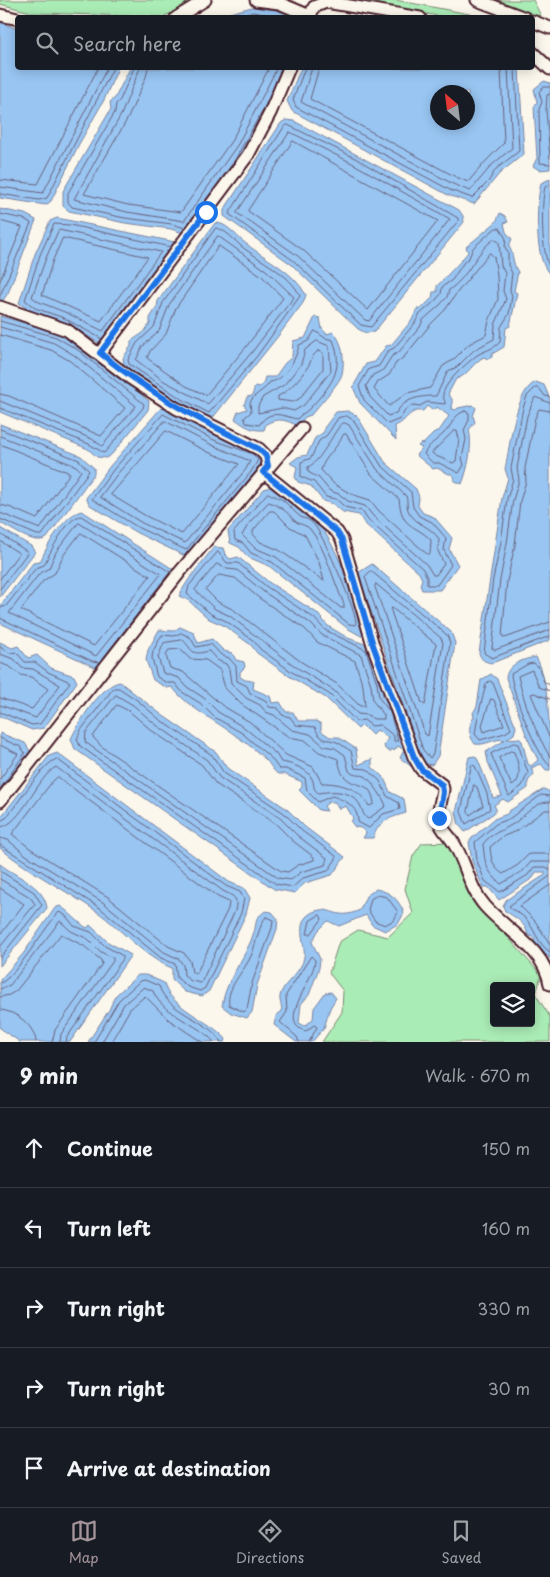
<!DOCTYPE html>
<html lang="en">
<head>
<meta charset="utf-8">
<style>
	:root { --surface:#171b24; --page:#20242c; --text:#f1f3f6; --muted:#9ea1a6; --line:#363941; --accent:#a6949b }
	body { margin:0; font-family:"Playpen Sans",sans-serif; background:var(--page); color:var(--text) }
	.controls { position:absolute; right:15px; bottom:15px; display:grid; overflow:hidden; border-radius:5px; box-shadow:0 2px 12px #0003 }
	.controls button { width:45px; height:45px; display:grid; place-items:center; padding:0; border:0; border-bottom:1px solid var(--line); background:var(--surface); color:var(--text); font:25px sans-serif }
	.compass { position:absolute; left:430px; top:85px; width:45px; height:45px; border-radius:50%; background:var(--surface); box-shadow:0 2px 12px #0003; rotate:332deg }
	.stop { position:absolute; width:15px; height:15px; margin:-11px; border:4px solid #1a73e8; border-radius:50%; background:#fff }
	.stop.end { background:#1a73e8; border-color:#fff; box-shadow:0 1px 5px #0008 }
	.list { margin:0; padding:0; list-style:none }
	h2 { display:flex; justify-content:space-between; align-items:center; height:65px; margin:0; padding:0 20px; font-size:21px }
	h2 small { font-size:16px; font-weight:400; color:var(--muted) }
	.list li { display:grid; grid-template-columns:32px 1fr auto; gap:15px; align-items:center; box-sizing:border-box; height:80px; padding:0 20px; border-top:1px solid var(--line) }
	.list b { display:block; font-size:19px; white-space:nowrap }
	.list em { font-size:16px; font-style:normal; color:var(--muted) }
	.icon { flex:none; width:28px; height:28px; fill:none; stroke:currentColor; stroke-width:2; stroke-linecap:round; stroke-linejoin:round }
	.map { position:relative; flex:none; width:550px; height:1042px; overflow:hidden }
	.search { position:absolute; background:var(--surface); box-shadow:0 2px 12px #0003; left:15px; right:15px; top:15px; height:55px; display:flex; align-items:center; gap:12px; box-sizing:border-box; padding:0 18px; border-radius:5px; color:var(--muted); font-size:19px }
	.sheet { height:465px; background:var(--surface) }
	nav { display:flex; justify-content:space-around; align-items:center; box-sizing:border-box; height:70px; border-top:1px solid var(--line); background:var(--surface); font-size:14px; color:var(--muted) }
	nav a { display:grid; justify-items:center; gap:2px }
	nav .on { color:var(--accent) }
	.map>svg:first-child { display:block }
	.green { fill:#aaecb6; stroke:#7a8670; fill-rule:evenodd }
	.water { fill:#98c5f2; stroke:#7983a2; fill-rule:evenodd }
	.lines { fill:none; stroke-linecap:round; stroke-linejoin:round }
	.shore { stroke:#69617b; stroke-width:1 }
	.minor-casing { stroke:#4a1f2b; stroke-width:15 }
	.minor { stroke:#fbf7ec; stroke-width:11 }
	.route { stroke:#1a73e8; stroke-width:6 }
</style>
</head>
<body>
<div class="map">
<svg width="550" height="1042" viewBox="0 0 550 1042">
	<rect width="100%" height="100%" fill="#fbf7ec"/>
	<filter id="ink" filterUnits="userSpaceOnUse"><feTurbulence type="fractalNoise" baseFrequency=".02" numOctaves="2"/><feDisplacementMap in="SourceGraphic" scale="10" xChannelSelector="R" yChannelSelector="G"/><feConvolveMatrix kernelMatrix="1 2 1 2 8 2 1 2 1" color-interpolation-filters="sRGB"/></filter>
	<g filter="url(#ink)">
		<!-- green -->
		<path class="green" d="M0,0H206L162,17L34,13L0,4Z
			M342,0H395L485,17H444Z
			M496,0H533L541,16L505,14Z
			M450,842L485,911L541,975L536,995L550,1017V1042H322L342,1012L343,991L329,973L339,942L358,930L388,937L413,913L405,889L413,856L422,843ZM494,986H531V1023H494Z"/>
		<!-- water -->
		<path class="water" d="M252,7L284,11L298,17L211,18Z
			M0,22L17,29L18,68H118L104,100L79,144L51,201L46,205L0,198Z
			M130,68H289L248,150L183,233L171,229L125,223L69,211L63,206V191L111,109L110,102L115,98Z
			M301,68H519L524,154L500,173L474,204L448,195L292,111L287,101ZM438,92H468V122H438Z
			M544,81L550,83V169L539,170L533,166L537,158L534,107L537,102L534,89Z
			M286,120L294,121L459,210L463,216L464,222L374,332L366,333L358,329L291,264L224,216V210L281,123Z
			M550,179V274C534,261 536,203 541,183Z
			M0,209L25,214L36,220L8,293L2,302L0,301Z
			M500,213L505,216L508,222L504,223L506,232L512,239L509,246C514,255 512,263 518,272L514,291L517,293L510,326L506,328L504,347L492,354V357L488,359L484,357C473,362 468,376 456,379L448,394L452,399V409L456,410L458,408L473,405L476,408L473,416L475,422L469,430C473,445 468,469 462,484L453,480L455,478L452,474H449L437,468L433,469L416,455L422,448L418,446L421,443L423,444L436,431H439L449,416L437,407L432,410L427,406L423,411C408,409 408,421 395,426L396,440L360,403L353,387L366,364L375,362L386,346L391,345L412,320L417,309H421L432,298L433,292H437V286C447,275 459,264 468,252L466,247L496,222Z
			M57,218L175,242L178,247L100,344L78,330L32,312L19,303L35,254L50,221Z
			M215,223C226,222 235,235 244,242C264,259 293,270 306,295L303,303L279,335L211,420L189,406L179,403L124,366L123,358L131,346V341L143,333L150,324V318L157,307L158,301Z
			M0,316L59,333L81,346L149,401L148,410L112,454L106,458L97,457L88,449L0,412Z
			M315,317L320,318L322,329L327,334L333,332C343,341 345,361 342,374C340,383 318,406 311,415L305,417L298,426C286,420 279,417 266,424L264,430C251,431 245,426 235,419L238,412L247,409L244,405L247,397L252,396L255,386L259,387L263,384L265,377H275L285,363L292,357L293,341L305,338Z
			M536,382L544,385L550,399V640L492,663C485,662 481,660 479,653L502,498L508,478L505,469C510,447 515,390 536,382Z
			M161,408L167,409L216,435L243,444L263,458L255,475L192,554L185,556L137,533L90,505L86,498L110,466Z
			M348,411L357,416L385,462L416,489L419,497L418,506L423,513L434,517L452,538L449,549L458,565L440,590H422L420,585L422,579L419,573L364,523L359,515L343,512L333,504L323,501L311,486L298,482L295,477L297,467L290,463L298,457L307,455L315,438L324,432V428L336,412Z
			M0,424L81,456L94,468V474L47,538C34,546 13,529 0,523Z
			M270,487C277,494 286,495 291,504L298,505L305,514L309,512C339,544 353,595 366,636H361L347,628L269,566L248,557L239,547L230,543L228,531L264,489Z
			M82,511L176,571L104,666L97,668L0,623V606L33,563L40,562C47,546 64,514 82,511Z
			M0,528L31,546L35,552L0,597Z
			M214,547L223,548L225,554L230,559L238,557L270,583L317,613L328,626L348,638L370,646L382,682L383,697L394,709L412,767L400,758L404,750L398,746L394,751L392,749L390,752L385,749L384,745L388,738L377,730L372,735L362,725L358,729L326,698L289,676L257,653L251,645L223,625L209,619L188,600L179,596C187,579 202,563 214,547Z
			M372,564L451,632L455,643L438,756L432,765L424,763L419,752L358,573Z
			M180,627L194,633L198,643L212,639L224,651L232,653L236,660L244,662L245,667L240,672V677L245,680L254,681L253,689L270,696L272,703L280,702L286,712H293L298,721H316L321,724V731L330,737H338L356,749L358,765L372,759V767L384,778L390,792L404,799L406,813C390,818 379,820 373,838H363L366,833L361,828L355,827L351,822L353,818L346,806L339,809L335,802H329L324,806L327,811L319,810L299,790L302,787V782L284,774H278C272,770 271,765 266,760C258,752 248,744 239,738C217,721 189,709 172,687L167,688L153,680L146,660L148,650L159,630L174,631Z
			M0,642L12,648L18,646L28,658L37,655L51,668L74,676L77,682L44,728L32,730L0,716Z
			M536,657C550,680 550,739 550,770H546L541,764L531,768L534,774L528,781V788L508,802L503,799L494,805L496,809L494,813L465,832L459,825L456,812L469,757L475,756L478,760L493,798L502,796L488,762L486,752L505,740C496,737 486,746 475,744C468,735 468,725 474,717L473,713L477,706L481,680L491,674L497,679L516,727L514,734L507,739L519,738L522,741L528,764L531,766L538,760L527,737L506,678C507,664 524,659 536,657Z
			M120,682L162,715L216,752L227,768L287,809L305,827L345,857L332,875L305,883L295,893L274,889L75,749L71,739C78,723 102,684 120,682Z
			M0,733L25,743L30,751L29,758L0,797Z
			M57,753L229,882L244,888L250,898L246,914L209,991L202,996L185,992L172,980V968C143,957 122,929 96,911C64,889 30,873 0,848V818L49,756Z
			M544,789L550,792V959L547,955L543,958L540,957L543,953L535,944L534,938L528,935C525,922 516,918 505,911L503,906L506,900L545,875V872H536L533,878L499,900L488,887H483L472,861L469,842L472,838L494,819L507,814L509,811Z
			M0,864C16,877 44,885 47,908L0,966Z
			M376,889C390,892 398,898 404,913L398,924L385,931L372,925L366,915L339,926L328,921L318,931L312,942L320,959L319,968L309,995L301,1004L299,1023L305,1026L313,1019L314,1008L325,993L331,992L336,998L330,1008L324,1028L312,1042H296L274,1025L276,1016L282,1011C282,1006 279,1001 280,996C283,982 302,973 304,957C306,943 293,921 313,912C331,904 335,922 360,910L366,896Z
			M60,906C71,913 77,922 87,928L90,925L108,942L131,955L70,1042H20L0,1028V980L23,954L55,908Z
			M265,911L272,912L278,919L277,929L257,985L252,1012L247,1018L231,1013L222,1006C226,974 253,953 257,918Z
			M138,975H146L164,983C168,1006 211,1021 226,1039L225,1042H88L109,1010L115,996Z"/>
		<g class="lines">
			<!-- shore -->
			<path class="shore" d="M225,18L253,12L286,18
				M134,68L120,100L116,104L115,112L68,193V202L72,207L125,218L172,224L185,228
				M140,68L121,115L74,199L127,212L184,221L238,144L277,68
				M148,68L146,77L128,118L84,194L128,205L181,212L232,140L269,68
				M305,68L293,100L296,107L450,190L472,198L488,182L496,169L519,151L515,68
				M312,68L301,102L453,184L470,191L492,165L512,148L508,68
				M319,68L310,99L456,177L468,182L486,161L504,143L501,68
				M550,87H543L539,92L542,102L539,109L540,163L550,164
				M550,94L547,95L546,110L550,158
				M288,125L355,158L458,218V221L371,327L361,325L294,261L229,214L284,127Z
				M290,132L352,163L450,219L369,321L365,320L298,256L237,213Z
				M293,141L438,221L368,310L303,250L248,211Z
				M232,165L266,104
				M0,180L38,184L98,68
				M550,185L545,187C541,204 541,253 550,268
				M0,187L43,193L107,68
				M0,194L39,200L47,198L113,68
				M0,214L24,219L31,223L0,296
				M0,221L22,227L0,281
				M216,228C226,230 233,239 241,246C258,260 291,274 300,296L257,356L209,413L180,398L129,364L128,360L137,343L154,327L163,303Z
				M496,228H500L506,239L505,247L508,253V265L512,273L510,290L512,296L509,314L501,327L500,342C493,350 484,350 476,356C467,363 445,382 443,394C442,399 446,400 445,404L427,402L420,406L413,405L406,409L400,419L388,424L364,400L359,386L369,369L379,366L388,351L394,348L415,323L419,315L435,301L441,294L442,287L452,280L464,262L469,258L473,248Z
				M59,230L161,252L103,331L67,313L39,302L32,297L46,258Z
				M218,236L267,271L294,297L252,352L208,404L164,381L136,360L143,346L159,331L169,305Z
				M63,238L148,257L101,321L42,295L53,260Z
				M494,239L499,242L501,266L505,273L503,291L506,299L495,325L494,339L474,350L457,367L448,371L436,396C420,396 405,398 396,413L388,416L370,397L366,386L373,375L383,370L392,356L399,352L420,327L423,320L440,305L447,297L449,290C469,277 475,252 494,239Z
				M219,246L262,276L283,298L246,347L206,395L186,386L147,358L150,351L166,334L176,308Z
				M490,253L494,257L497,275L498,299L489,321L486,335L469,344L453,360L443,366L430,388L407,393L389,406L374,389L378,382L389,375L396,363L404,357L430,325L445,310L456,294Z
				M0,321L56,337L78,350L144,404L143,408L104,453L89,444L0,408
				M0,327L54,343L74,355L136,406L102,446L92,439L0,401
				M315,331L325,338L333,340C345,370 330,387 309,409C305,413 301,414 297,419C282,416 271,408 259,425L247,423L244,418L251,412C251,409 250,406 250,403C252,395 266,390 270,382C284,381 297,358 299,345L308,341Z
				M0,335L51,350L70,361L125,408L101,436L9,396L0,394
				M102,339L64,318L35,308L25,300L40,255L54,224L70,225L171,247
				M317,341L329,346L331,371L304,405L294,411L282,408L258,413V406L263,397L284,385L301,364L305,350Z
				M318,351L323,353V369L299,399L293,402L278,400V396C288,392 301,377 307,368C312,361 311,356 318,351Z
				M550,397L545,396L539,388H535L527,396L523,408L511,468L513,479L507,499L501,542L493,579L484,653L492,658L550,636
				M550,403L535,397L527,416L517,468L519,480L513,500L507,543L500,580L492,648L495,650L550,630
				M465,411L469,413V420L464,430L466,439L462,458L464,465L459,473L439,463H433L424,454C429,444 436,441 443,434C453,426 452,415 465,411Z
				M550,411L539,409L535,418L525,468L526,481L520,501L515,545L507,581L502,636L505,638L550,622
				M347,416L353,420L381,465L411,492L413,507L419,516L432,522L446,538L444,550L451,565L437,585H427V577L423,569L368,520L362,511L345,507L336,499L326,497L314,482L301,477V462L311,458L319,441L327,435L338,418Z
				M165,421L212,445L250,461L246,469L185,543L142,523L100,497L118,473Z
				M345,423L349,425L377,469L406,496C408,501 406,507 409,512C416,525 431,526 439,539L438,551L444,564L436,575H433L427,565L373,516L365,506L348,501L339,494L330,491L319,478L308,472V467C321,461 332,435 341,424Z
				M0,429L79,460L89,471L42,535H37L0,519
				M166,431L208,452L239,464L182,534L146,516L111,495Z
				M454,431H457L459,439L456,461L453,463L436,456L432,453Z
				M346,434L371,474L399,499C402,530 414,523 431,540L430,554H427L379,511L370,500L351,494L334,484L321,470C324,457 338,448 343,435Z
				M0,436L76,466L81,471L40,529L0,513
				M0,444L70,473L37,519L9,507L0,505
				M253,454L214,440L163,414L114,469L92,499L139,528L186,550L251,472L258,460L253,454
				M268,493C272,496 280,497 284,501C290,507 295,513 302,518C308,519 311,521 315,526C324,537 358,614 356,625L349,624L272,562L251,553L243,543L235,540L234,532Z
				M269,502C278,505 288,512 293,519C298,525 305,524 310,529C326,549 333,580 344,604V608H341L276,557L255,548L242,535L250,522Z
				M270,511H274L290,527L305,535L319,562L324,581L279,550L260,542L253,534V531Z
				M79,523L161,574L96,656L9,613L39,574L49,568L56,552Z
				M81,533L150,576L94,646L21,610L43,581L55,573L63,556Z
				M0,534L28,552L0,589
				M0,541L19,553L0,579
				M218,552L227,563H238L267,587L314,618L325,630L366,650L377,683L379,698L390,712L398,741H394V736L380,725L372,726L364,720L356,721L329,694L292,672L260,649L254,641L226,621L211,614L187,594L189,586Z
				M217,564L227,569L237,570L264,592L310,623L322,635L361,655L371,685L373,701L384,715V719H374L366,715L358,714L333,690L296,667L230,616L215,609L195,590Z
				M371,571L447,635L450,643L433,754L430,758L423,750L365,577Z
				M219,575L235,578L259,598L305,629L317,642L355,661L363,686L365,706H360L337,684L300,661L234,610L218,602L206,590Z
				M376,584L441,638L443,643L428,736L425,734L375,587Z
				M0,608L6,606L36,568L44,565C50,553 67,517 81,516L170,572L104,657
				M392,608L436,644L425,705L422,703L391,611Z
				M0,618L92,661L101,662
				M181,633L190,637L196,647L211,644L221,655L229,658L236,666L237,681L247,686L250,693L265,700L269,707L278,708L282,715L290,717L296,725L315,727C320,741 325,738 337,742C341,744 347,749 351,751L355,768L367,769L380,781L387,796L399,803L400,809L383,814L369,828L358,822C358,806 345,800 332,796L318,802L307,791L305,778L286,769H279L271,758L242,733L214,717L200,703L182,692L175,683H167L157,677L152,658L153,651L162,635L174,636Z
				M183,640C194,651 190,656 209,651L217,660L226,664L229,669L231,683L246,698L260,705L266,712L274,715L292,730L310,734L324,746L335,748L345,755L349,771C355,777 358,774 365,776C371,779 385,801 386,806L368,819C363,816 363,811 360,805C351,789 332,791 318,793C312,788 315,785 312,779C309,769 290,763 281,762L276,754L245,728L218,712L204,698L187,687L179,678L163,673L158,657L164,643Z
				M0,647L10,653L16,652L25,662H35L48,672L70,682L40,724L32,725L0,712
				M169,650L180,649L190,659L206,660L220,670L225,688L241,704L289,737L305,740L319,752L338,759C340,766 340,773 346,778C357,789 371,779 374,804L369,806C359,788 341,783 322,783L313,767L286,755L250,722L223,706L183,672L170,668L166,656Z
				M0,654L14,659L22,668L33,669L60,685L36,718L0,705
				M0,663L10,667L21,675L31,677L48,689L32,709L0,698
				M490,681L493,683L511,729L505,733L480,740L475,734C477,717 482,701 486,684Z
				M550,685L544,682L539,668L534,663L528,664L511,674C512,692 537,756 550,766
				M114,688H119L137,700L159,719L212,755L224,773L284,813L302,831L336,856V859L328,871L303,878L293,887L276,884L80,746L77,739L81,730Z
				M550,691L539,687L532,670L518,676C524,704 536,733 550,757
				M116,695L133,705L155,724L207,760L220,778L280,818L298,836L327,858L325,865L301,872L291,880L278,878L85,742L86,733Z
				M491,699L494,700L504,725L484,732L482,726Z
				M550,699L534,693L531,694L550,739
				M117,705L129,711L151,730L202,765L216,784L276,824L293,841L314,857V860L298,865L288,872L281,871L101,746L93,737Z
				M0,738L21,747L25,753L0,789
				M514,743L518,744L528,773L522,786L509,796L491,754Z
				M0,745L18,754L0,779
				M511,751L514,752C518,763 524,779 512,786L499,758Z
				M472,765L475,766L487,794L490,809L466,824L461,812Z
				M58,777L218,897L229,902L228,909L196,974L192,972L190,961L184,953L168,946L108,897L31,849L12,834L52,782Z
				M474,785L477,787L483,806L470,815L468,812Z
				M550,796L541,795L509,819L496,824L475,842L477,861L485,881L500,892L528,875L534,867H546L550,870
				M550,802C535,801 524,817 513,824C502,831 491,833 483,844C485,865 486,870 501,884L523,871L531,862H550
				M550,810H545L516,831L502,837L490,847C491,859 493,868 503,874L518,865L529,854H550
				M0,821L6,818C16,806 44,762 57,759L226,886L240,892L244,899L241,913L205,988L200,991L188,987L177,978L175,964L161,958L100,908L0,845
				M0,827C21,826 37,777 56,767L223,891C235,897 238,897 235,911L201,983L191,981L184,975L183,965L179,959L164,952L104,903L26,855L8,840L0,838
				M0,871L34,892L42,905L0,958
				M550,876L509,906C513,911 520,913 525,918C535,928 537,944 550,952
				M0,879L30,897L35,904L0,947
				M550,885L520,906L535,921L550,944
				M0,888L24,904L0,935
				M378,895L387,897L398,912L394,920L385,925L375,921L368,910L371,899Z
				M320,915L322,919L311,934H307L310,921Z
				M266,917L273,920L272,928L252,983L247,1009L244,1012L229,1005C226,987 244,972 251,956C255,947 260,922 266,917Z
				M0,983C13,981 47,924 59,912L65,915L74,926L91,932L105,946L123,956V959L67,1037L66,1042
				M0,989L10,985L60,921L71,931L88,939L101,952L113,958V961L61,1034L60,1042
				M0,997L9,995L16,991L61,934L84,946L101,960L102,964L55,1030L52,1042
				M0,1010C16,1011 35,1026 36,1042
				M94,1042L119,1000L140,981L145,980L159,986C168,1014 209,1019 221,1042
				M102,1042L124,1004L144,987L153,991C163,1016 197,1022 214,1042
				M111,1042L130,1009L145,996L169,1020L202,1042
				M299,1042L297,1037L280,1022L287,1012L286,995L311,956L315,960C315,979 275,1024 306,1031L314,1025L317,1027L309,1042"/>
			<defs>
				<path id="minor" d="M256,0L279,3L310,16
					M477,0L525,18
					M0,15L18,19
					M176,18L205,0
					M309,18L314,7L326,2L420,18
					M532,21L550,28
					M532,52L550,69
					M0,307L67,330L130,378L176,408L259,449L266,456L268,466
					M100,353L248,155L270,113L289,68
					M263,472L337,532L342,540L373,645L414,757L421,769L442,785L443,789C442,800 436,813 440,823C442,830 449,835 453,842C466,862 469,888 485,906C508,932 544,948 550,984
					M0,801L179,573L302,428"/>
			</defs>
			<!-- minor casing -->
			<use href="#minor" class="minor-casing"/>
			<!-- minor -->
			<use href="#minor" class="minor"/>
		</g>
	</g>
	<g class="lines" filter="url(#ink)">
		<!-- route -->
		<path class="route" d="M206,212L100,353C152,395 199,420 259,449L266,456L268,466L263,472L337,532L342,540L373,645L414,757L421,769L442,785L443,792L439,818"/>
	</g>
</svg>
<div class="controls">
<button><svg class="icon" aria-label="layers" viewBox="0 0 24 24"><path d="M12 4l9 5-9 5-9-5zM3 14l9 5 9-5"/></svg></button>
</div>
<svg class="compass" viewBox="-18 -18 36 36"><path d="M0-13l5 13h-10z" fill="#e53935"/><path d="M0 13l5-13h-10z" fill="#9ea1a6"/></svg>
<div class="stop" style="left:206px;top:212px"></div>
<div class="stop end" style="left:439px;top:818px"></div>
<div class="search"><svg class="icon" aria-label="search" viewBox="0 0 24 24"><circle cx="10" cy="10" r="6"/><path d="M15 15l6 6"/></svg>Search here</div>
</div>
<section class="sheet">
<h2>9 min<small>Walk · 670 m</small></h2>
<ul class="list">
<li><svg class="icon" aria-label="ahead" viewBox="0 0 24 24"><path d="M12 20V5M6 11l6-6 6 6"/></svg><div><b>Continue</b></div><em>150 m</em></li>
<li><svg class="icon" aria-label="left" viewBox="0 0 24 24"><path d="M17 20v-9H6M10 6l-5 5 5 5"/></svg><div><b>Turn left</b></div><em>160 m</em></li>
<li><svg class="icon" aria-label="right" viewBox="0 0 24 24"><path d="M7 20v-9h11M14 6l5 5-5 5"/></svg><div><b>Turn right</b></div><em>330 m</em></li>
<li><svg class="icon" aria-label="right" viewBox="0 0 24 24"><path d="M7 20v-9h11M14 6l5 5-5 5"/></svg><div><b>Turn right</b></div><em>30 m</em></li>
<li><svg class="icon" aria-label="arrive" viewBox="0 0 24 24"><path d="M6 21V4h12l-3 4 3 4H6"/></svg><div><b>Arrive at destination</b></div></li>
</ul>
</section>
<nav>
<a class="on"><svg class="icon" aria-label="map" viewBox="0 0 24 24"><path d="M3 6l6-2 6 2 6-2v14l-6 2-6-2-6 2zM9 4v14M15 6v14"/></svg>Map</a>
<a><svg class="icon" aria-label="directions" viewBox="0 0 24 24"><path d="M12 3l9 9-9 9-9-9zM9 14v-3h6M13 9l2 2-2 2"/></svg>Directions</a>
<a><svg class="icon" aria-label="saved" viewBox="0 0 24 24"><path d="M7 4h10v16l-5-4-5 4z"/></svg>Saved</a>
</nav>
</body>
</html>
